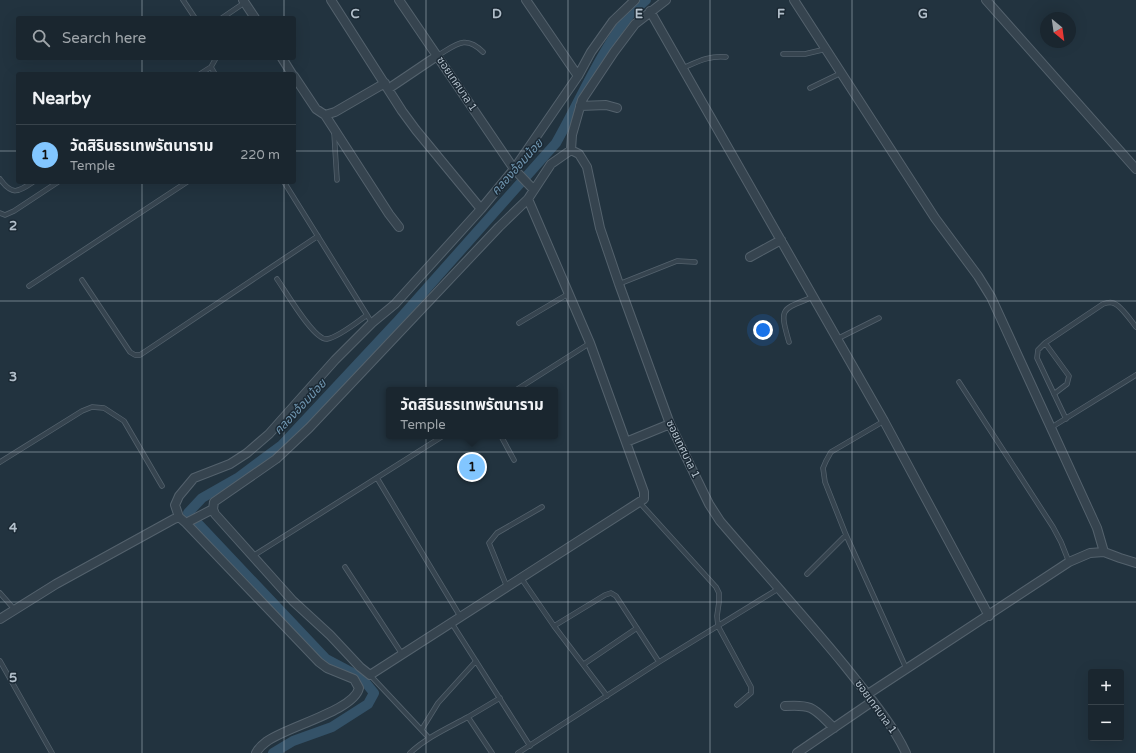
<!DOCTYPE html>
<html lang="en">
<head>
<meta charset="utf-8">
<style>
	:root { --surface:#1a262f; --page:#232e37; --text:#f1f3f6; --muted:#9fa5aa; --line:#38434b; --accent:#82c6ff }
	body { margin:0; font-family:"Varela Round","Noto Sans Thai",sans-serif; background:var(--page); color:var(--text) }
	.controls { position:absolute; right:12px; bottom:12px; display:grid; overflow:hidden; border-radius:4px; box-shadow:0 4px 16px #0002 }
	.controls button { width:36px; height:36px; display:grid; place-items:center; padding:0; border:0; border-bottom:1px solid var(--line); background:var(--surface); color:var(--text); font:20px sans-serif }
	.compass { position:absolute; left:1040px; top:12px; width:36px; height:36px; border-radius:50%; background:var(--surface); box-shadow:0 4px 16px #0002; rotate:151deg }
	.you { position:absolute; left:763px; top:330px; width:14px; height:14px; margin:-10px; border:3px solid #fff; border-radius:50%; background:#1a73e8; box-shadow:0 0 0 6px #1a73e833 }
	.badge { display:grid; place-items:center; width:26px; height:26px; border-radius:50%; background:var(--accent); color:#111; font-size:13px; font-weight:700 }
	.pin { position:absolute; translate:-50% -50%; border:2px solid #fff; box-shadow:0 1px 4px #0006 }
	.popup { position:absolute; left:386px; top:387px; width:172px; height:52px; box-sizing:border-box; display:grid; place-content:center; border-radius:4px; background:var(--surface); filter:drop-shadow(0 1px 3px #0005); font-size:13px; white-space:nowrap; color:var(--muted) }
	.popup b { font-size:15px; color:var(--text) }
	.popup::after { content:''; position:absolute; left:50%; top:100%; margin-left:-8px; border:8px solid transparent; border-top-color:var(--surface) }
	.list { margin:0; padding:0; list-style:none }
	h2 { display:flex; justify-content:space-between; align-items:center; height:52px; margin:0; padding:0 16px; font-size:17px }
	h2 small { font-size:13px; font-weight:400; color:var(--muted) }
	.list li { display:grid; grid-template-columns:26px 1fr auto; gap:12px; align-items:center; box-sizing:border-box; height:60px; padding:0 16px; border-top:1px solid var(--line) }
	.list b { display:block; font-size:15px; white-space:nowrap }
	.list p { margin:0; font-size:13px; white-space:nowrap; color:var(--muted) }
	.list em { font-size:13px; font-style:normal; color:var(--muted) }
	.icon { flex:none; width:22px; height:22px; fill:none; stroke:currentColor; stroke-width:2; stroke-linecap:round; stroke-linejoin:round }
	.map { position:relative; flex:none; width:1136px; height:753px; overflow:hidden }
	.search { position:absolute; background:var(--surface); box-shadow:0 4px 16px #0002; left:16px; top:16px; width:280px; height:44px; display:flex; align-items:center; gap:10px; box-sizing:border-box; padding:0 14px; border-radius:4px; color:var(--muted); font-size:15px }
	.panel { position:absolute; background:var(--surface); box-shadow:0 4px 16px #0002; left:16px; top:72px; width:280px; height:112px; border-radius:4px }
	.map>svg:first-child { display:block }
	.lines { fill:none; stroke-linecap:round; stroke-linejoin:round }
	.canal { stroke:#345268; stroke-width:10 }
	.lane-casing { stroke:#54626d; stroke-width:5.5 }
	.street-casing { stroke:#54626d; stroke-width:10 }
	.lane { stroke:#36444f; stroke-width:4 }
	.street { stroke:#36444f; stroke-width:8 }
	.grid { fill:none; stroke:#b2bfca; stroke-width:1; stroke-opacity:0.55 }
	.labels { text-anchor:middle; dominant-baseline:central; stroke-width:3; stroke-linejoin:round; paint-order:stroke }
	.street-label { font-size:11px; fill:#b2bfca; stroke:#1b2934 }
	.water-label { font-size:12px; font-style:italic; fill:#7096b0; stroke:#1b2934 }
	.grid-label { font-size:13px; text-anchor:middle; font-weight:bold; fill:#b2bfca; stroke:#1b2934; stroke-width:3; stroke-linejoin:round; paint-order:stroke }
</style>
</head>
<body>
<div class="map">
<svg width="1136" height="753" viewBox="0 0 1136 753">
	<rect width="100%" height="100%" fill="#22333f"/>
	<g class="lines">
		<!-- canal -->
		<path class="canal" d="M273,753L293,741L332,727L368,704L374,693L362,678L326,659L188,513L202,498L239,477L282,445L396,323L556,143C580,101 598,56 628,17C633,10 641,5 646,0"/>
		<defs>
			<path id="lane" d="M183,0L195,18
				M222,18L244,3
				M783,54H805L826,49
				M437,56C456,45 465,34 483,52
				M211,67L215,74
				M683,68C697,62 710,55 726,57
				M200,74L211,67L216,58
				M810,88L841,73
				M334,132L337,180
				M0,179C12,196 18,192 33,182
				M284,182L372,323
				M0,213L5,215L14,211L58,182
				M277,279C285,290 314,341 327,339C339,337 357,322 367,315
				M82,280L130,352L135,355H140L318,236
				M619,284L677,261L695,262
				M29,286L187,182
				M519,323L568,294
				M837,339L879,318
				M789,342C779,307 781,310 813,297
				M1045,343L1069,376L1067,384L1054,394
				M959,382L1053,527L1061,542L1069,562
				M516,390L590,343
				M1066,419L1037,358L1038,350L1045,343L1103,304C1106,303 1110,302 1113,303C1121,305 1131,321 1136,327
				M884,421L831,452L826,461L823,468L825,482L846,535L906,668
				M1052,427L1136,375
				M501,436L514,460
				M0,462L82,411L92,407L104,408L124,421L162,486
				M377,478L460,616
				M640,503L716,587L719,593V602L717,616L718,626L751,687V693L737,705
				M253,556L443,436
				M345,567L402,654
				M807,574L846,535
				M521,578L554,626L607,696
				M507,587L489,543L497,533L542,507
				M0,593L15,610
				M451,622L530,746
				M554,626L605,595L611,593L616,596L659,662
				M0,661L52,753
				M584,664L637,628
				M370,675L429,738
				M468,717L500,698
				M422,729L438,703L476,661
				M410,753C427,737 448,728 468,717L492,753
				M518,753L659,662L778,589"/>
			<path id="street" d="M243,0L255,18
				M331,0L402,111L416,130L481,209
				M399,0L514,169L534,190
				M526,0L578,76
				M794,0L935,218L978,276L991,297L1097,528L1104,552
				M986,0L1136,169
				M650,11L884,421L989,616
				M282,58L292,74
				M294,76L316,109L325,115L335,112L385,83
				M388,89L437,56
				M580,106L606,105L617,108
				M325,115L389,214L399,227
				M571,150L572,135L582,100L614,52L635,24L666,0
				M528,199L590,343L644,492V499L370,675L360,667L330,635L293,601L215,514L213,509L214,502L276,459L309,428L499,227L528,199L551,164L571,150L579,154L587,167L600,228L619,284L670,424L709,504L720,521C762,570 805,617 845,666C867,694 891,721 906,753
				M750,257L781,240
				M626,442L670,424
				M179,517L175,505L179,496L194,478L230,464L247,453L269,434L335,360L372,323L395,304L481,209L514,169L578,76L591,52L613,21L635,0
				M186,523L213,509
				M0,619L56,584L174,519L179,517L186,523L319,662L327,668L354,679L359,688C354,711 285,727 266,742C262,745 258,749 256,753
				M868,694L1069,562L1090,553L1104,552L1120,558L1136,563
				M785,706C814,704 814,709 834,728
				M797,753L873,701"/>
		</defs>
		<!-- lane casing -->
		<use href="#lane" class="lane-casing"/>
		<!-- street casing -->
		<use href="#street" class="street-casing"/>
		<!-- lane -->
		<use href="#lane" class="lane"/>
		<!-- street -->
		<use href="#street" class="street"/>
	</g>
	<!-- grid -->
	<path class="grid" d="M142,0V18M284,0V18M426,0V753M568,0V753M710,0V753M852,0V753M994,0V753M142,58V74M284,58V74M0,151H18M294,151H1136M142,182V753M284,182V753M0,301H1136M0,452H1136M0,602H1136"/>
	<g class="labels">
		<!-- street labels -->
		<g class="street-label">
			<text transform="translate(457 84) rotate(56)">ซอยเทศบาล 1</text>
			<text transform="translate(683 449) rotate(64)">ซอยเทศบาล 1</text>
			<text transform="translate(876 707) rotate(54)">ซอยเทศบาล 1</text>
		</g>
		<!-- water labels -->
		<g class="water-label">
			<text transform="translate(517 167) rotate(-48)">คลองอ้อมน้อย</text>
			<text transform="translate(300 407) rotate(-47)">คลองอ้อมน้อย</text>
		</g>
	</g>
	<g class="grid-label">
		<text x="355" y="18">C</text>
		<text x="497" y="18">D</text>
		<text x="639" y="18">E</text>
		<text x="781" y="18">F</text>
		<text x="923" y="18">G</text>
		<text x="13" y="230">2</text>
		<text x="13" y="381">3</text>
		<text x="13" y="532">4</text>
		<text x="13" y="682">5</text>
	</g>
</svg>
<div class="controls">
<button>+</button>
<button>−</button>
</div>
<svg class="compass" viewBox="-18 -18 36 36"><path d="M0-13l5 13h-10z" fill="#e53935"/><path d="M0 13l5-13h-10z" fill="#9fa5aa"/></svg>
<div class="you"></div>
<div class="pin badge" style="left:472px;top:467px">1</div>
<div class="popup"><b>วัดสิรินธรเทพรัตนาราม</b>Temple</div>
<div class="search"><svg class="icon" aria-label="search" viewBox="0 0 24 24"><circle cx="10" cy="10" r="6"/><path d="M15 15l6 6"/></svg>Search here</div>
<section class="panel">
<h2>Nearby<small></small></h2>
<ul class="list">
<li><span class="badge">1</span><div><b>วัดสิรินธรเทพรัตนาราม</b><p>Temple</p></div><em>220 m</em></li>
</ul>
</section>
</div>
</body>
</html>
